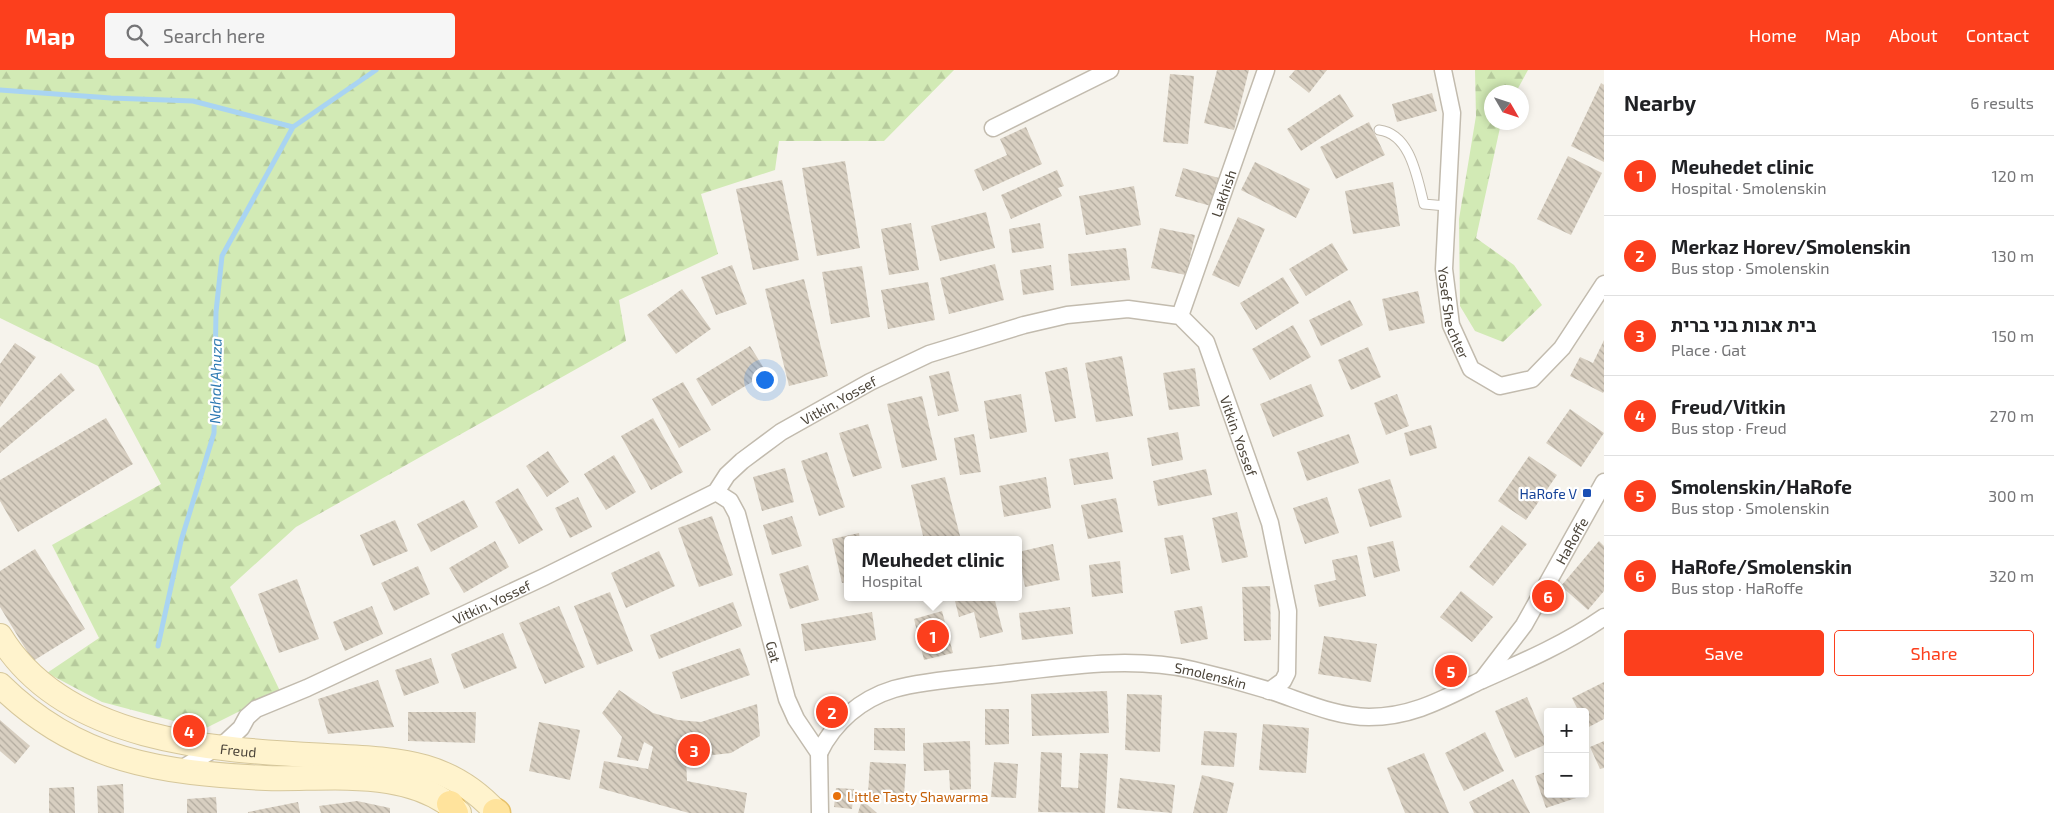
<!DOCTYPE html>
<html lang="en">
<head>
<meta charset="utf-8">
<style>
	:root { --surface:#fff; --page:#f6f6f6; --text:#202124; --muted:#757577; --line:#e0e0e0; --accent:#fc3f1d }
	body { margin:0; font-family:"Exo 2",Heebo,sans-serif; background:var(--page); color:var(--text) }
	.controls { position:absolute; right:15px; bottom:15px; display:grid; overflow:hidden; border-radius:5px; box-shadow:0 2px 8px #0003 }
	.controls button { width:45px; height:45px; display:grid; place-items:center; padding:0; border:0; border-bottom:1px solid var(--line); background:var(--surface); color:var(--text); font:25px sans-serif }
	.compass { position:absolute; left:1484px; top:15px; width:45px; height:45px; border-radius:50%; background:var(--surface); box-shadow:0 2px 8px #0003; rotate:129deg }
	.you { position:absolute; left:764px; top:309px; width:18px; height:18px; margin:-12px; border:4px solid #fff; border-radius:50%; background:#1a73e8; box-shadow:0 0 0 8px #1a73e833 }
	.badge { display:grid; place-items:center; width:32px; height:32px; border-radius:50%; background:var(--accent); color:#fff; font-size:16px; font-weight:700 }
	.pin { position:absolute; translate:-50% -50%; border:2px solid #fff; box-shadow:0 1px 5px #0006 }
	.popup { position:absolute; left:844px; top:466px; width:178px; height:65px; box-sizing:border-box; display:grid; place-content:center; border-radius:5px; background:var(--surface); filter:drop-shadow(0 1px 4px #0005); font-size:16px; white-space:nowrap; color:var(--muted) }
	.popup b { font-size:19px; color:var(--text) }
	.popup::after { content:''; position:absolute; left:50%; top:100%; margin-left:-10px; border:10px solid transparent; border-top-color:var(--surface) }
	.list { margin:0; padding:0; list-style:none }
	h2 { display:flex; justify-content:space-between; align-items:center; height:65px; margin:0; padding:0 20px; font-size:21px }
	h2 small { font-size:16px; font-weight:400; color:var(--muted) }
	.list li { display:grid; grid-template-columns:32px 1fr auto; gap:15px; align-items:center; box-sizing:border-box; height:80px; padding:0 20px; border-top:1px solid var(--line) }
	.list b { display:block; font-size:19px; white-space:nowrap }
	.list p { margin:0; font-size:16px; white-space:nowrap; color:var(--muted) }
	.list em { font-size:16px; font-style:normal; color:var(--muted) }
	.actions { display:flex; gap:10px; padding:15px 20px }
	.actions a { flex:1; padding:11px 0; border:1px solid var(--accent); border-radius:5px; text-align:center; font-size:18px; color:var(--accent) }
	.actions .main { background:var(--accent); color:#fff }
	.icon { flex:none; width:28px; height:28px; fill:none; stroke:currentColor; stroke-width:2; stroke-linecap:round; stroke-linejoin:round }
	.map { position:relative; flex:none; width:1604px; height:743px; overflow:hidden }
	header { display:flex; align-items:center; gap:30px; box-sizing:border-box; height:70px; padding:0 25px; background:var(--accent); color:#fff }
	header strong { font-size:24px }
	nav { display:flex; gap:28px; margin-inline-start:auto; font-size:18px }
	.search { width:350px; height:45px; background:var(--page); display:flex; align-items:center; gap:12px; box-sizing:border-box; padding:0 18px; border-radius:5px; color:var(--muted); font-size:19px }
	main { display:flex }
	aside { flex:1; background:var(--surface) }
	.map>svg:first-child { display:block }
	.forest { fill:url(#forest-firs) }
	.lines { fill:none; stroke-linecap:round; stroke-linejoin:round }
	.stream { stroke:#a9d4f2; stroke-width:5 }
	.building { fill:url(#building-back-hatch) }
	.service-casing { stroke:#c2bbae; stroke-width:11 }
	.minor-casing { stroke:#c2bbae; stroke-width:19 }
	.secondary-casing { stroke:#d6c79b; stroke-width:26 }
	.primary-casing { stroke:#e6c16a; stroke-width:29 }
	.service { stroke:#fff; stroke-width:9 }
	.minor { stroke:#fff; stroke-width:16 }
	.secondary { stroke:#fff3cd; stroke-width:24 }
	.primary { stroke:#ffe39c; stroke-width:26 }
	.transit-dot { fill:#1a4fb4; stroke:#fff; stroke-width:2 }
	.food-dot { fill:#e8710a; stroke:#fff; stroke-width:2 }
	.labels { text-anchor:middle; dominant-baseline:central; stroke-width:4.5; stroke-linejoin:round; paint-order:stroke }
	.street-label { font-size:14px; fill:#4b4439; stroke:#fff }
	.transit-label { font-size:14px; fill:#164399; stroke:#fff; text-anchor:end }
	.food-label { font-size:14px; fill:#c56008; stroke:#fff; text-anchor:start }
	.water-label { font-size:15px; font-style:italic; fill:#2e7ab2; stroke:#fff }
</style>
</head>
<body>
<header>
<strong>Map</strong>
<div class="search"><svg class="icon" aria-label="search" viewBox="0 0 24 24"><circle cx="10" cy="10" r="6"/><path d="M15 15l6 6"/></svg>Search here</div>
<nav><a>Home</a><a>Map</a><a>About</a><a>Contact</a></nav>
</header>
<main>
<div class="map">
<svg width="1604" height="743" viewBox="0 0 1604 743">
	<defs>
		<pattern id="forest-firs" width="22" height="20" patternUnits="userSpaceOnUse" patternTransform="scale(1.25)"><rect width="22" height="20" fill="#d2eab5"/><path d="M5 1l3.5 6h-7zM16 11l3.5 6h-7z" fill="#b6ca9c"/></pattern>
		<pattern id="building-back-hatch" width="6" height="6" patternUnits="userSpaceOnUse" patternTransform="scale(1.25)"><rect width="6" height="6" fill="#d8cfc1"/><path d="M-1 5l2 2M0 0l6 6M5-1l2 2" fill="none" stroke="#b1aa9e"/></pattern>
	</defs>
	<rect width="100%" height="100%" fill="#f6f3ec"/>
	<!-- forest -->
	<path class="forest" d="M0,0H954L884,71H779L775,100L701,124L718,184L619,230L626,271L296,457L230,517L280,621L204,659L102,632L47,603L99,568L52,475L161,414L98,296L0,248Z
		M1475,0H1528L1516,22H1492V52L1501,53L1476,168L1514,195L1542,235L1503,272L1475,261L1460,236L1459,149L1476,46Z"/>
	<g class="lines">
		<!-- stream -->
		<path class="stream" d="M0,20L111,28L193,31L293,57
			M158,576L181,471L214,363L216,242L222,186L293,57L376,0"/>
	</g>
	<!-- building -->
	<path class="building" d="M1217,0H1249L1234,60L1204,53Z
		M1295,0H1327L1309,23L1289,7Z
		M1170,4L1194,6L1188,74L1163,72Z
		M1601,13L1604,15V92L1571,76Z
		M1432,23L1437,41L1397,52L1392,34Z
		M1340,24L1354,46L1301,81L1287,59Z
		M1369,52L1385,85L1336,109L1320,77Z
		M1026,57L1042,94L983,121L974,100L1007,85L1000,69Z
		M1568,86L1602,103L1571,165L1537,149Z
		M845,91L860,178L817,186L802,98Z
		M1255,92L1310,119L1296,148L1241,120Z
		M1183,98L1219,108L1211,136L1175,126Z
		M1057,100L1064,116L1058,118L1062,126L1011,149L1001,125Z
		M782,110L799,190L753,200L736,119Z
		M1393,112L1400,156L1353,164L1345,121Z
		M1134,116L1141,155L1086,165L1079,126Z
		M986,142L995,178L940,191L931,156Z
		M1238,147L1265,159L1239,217L1212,205Z
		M911,153L919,200L889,205L881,159Z
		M1040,153L1044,178L1012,183L1009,159Z
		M1160,158L1195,165L1186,205L1151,198Z
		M1332,173L1348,200L1306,226L1289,199Z
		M1126,178L1130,210L1071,216L1068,184Z
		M995,194L1004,230L949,244L940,208Z
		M732,195L747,234L716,245L701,207Z
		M1051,195L1054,220L1023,225L1020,200Z
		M862,196L870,247L831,254L822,202Z
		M1283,207L1299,233L1256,260L1240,233Z
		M804,209L828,306L789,316L765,219Z
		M928,212L935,250L888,259L881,220Z
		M682,219L711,259L676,284L647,245Z
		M1418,221L1425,253L1389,261L1382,229Z
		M1350,230L1363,255L1321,276L1309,250Z
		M1293,255L1311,287L1270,310L1252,279Z
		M1604,270V321L1603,323L1570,306L1580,287L1593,293Z
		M15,273L36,287L0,337V294Z
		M750,276L767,303L712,336L696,309Z
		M1368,277L1381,307L1351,320L1338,290Z
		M1122,286L1133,346L1096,352L1085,293Z
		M1067,297L1076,348L1055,352L1045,302Z
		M1195,298L1200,336L1169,340L1163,303Z
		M949,301L959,341L938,346L929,306Z
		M61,303L75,320L0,383V358Z
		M683,312L711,360L679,378L652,329Z
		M1311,314L1324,346L1273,367L1260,334Z
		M1021,324L1027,362L990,369L984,331Z
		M1397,324L1409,356L1386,365L1374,333Z
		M922,326L937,390L902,398L887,334Z
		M1570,339L1604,363L1581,397L1546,373Z
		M106,348L133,394L18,462L0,431V410Z
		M653,348L683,402L651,420L621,366Z
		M868,354L882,398L853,407L839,363Z
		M1431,355L1437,378L1410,386L1404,363Z
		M1178,362L1183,390L1152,396L1147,368Z
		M974,364L981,402L960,405L954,368Z
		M1349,364L1359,393L1307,411L1297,382Z
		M548,381L569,412L547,427L526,396Z
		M827,382L845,437L819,446L801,391Z
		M1108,382L1113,409L1074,415L1069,389Z
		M614,385L636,422L606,440L584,404Z
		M1529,386L1557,405L1526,450L1498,431Z
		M785,398L794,432L762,441L753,407Z
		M1206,399L1212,425L1158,436L1153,411Z
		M945,407L961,470H924L911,415Z
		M1046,407L1051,438L1004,447L999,416Z
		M1390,409L1402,447L1370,457L1358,419Z
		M518,418L543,460L519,474L495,432Z
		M578,427L592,457L570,468L555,438Z
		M1327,427L1339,463L1305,474L1293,438Z
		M1116,428L1123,462L1088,469L1081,435Z
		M464,430L478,457L431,482L417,454Z
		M1237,442L1248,487L1222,493L1212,448Z
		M712,446L733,505L699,517L678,458Z
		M792,446L802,476L772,485L763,455Z
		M395,450L408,481L373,496L360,465Z
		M1502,455L1527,474L1493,516L1469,497Z
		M859,463L860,470H848V512L842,513L832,469Z
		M1183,465L1190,500L1171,504L1164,468Z
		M495,471L509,497L464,523L449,498Z
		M1393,471L1400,501L1374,508L1367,477Z
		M1599,471L1604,476V521L1588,540L1561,516Z
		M1053,474L1060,510L1025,517L1018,482Z
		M35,479L85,559L33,591L0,537V501Z
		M659,481L675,516L626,538L611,503Z
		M1357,485L1366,526L1319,537L1314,515L1336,510L1332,490Z
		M1120,491L1123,523L1092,527L1089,495Z
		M808,495L819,530L790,539L779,504Z
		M418,496L430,524L394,541L381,513Z
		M297,509L319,569L279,583L258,524Z
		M1270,516L1271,570L1244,571L1242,517Z
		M1461,521L1493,547L1472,572L1440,547Z
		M610,522L633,581L597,595L574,536Z
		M954,527H994L1003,562L980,568L974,542L959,547Z
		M733,532L742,556L659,589L650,565Z
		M372,536L383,564L345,581L333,552Z
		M559,536L585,597L545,614L519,553Z
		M1202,536L1208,569L1181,574L1174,541Z
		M1070,537L1073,564L1022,570L1019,543Z
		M942,541L953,583L924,590L914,549Z
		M872,542L876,570L805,581L801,554Z
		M503,563L517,598L464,619L451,584Z
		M1324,566L1377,574L1371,612L1318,604Z
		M740,578L750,605L681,629L672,602Z
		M431,588L439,613L404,626L395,600Z
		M378,610L394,657L328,664L318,629Z
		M1604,612V649L1587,658L1585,642H1579L1572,628Z
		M619,620L653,643L678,650L701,652L757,634L760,666L731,683L686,688L687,711L747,723L744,743H689L599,718L604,691L648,699L653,677L644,672L638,691L617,687L622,667L602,643Z
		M1107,621L1109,663L1032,666L1031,624Z
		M1127,624L1162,625L1160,682L1125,680Z
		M1527,627L1547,674L1515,688L1495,641Z
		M985,639H1009V674L985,675Z
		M408,642H476L475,673L408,671Z
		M0,650L30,676L15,694L0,681Z
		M539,652L580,660L570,710L529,701Z
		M1263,654L1309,658L1306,703L1259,700Z
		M874,658H905V681L874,680Z
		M1204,661L1237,663L1234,697L1201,695Z
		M1485,662L1504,701L1464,721L1445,683Z
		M970,671L971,719L950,720L949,700L924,701L923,673Z
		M1604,671V698L1600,699L1590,677Z
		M1041,682L1062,683L1061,717L1078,718L1080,683L1108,684L1105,743L1038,742Z
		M1424,683L1449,743H1405L1387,698Z
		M870,692L906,694L904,726L868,724Z
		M994,692L1018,694L1016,728L991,727Z
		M1548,701V724L1582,726L1546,738L1535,706Z
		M1202,705L1234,713L1227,743H1193Z
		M1120,708L1175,715L1172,743L1117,738Z
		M1513,709L1530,743H1474L1469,732Z
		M123,714L124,743H98L97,716Z
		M74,717L75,743H49V718Z
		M836,718L854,719L852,739L834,737Z
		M216,727L217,743H187V729Z
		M862,730L877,743H858Z
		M357,731L390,738V743H321L319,736Z
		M298,732L300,743H248V742Z"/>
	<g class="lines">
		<defs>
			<path id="service" d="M1379,60C1411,64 1417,108 1424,134L1446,136"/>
			<g id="minor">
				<path id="s1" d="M1443,0L1452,43L1444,199L1451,255L1471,299L1500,316L1532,309L1562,278L1604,214"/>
				<path d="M993,58L1110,0"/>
				<path id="s2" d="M1180,246L1266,0"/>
				<path id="s3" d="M716,422L730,431L737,444L787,629L796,649L819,683L820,743"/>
				<path id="s4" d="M1482,610L1524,555L1604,412"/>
				<path id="s5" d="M819,683C834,652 861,629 894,619C922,611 962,608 991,605C1057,598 1127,585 1193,600C1219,606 1245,613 1271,621C1302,631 1336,647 1369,647C1412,647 1443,629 1480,611C1523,592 1565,574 1604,547"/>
				<path id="s6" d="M178,701L227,671L241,658L247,647L256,639L307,618L544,507L716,422L727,405L742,391L781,362L870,312L929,284L1024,255L1067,245L1128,239L1180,246L1206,272L1270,453L1288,541L1287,603L1283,611L1269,621"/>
			</g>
			<g id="secondary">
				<path id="s7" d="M0,566C65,673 216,680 327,686C395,690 448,689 497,743"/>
				<path d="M0,615C78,692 162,703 266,708C328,710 410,696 459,743"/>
			</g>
			<path id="primary" d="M450,734L455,743
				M496,742L497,743"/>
		</defs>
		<!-- service casing -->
		<use href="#service" class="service-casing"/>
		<!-- minor casing -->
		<use href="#minor" class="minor-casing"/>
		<!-- secondary casing -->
		<use href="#secondary" class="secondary-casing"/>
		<!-- primary casing -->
		<use href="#primary" class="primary-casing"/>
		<!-- service -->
		<use href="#service" class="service"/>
		<!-- minor -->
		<use href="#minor" class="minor"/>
		<!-- secondary -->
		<use href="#secondary" class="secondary"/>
		<!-- primary -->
		<use href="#primary" class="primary"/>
	</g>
	<!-- markers -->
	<rect class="transit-dot" x="1582" y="418" width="10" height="10" rx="2.5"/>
	<circle class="food-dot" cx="837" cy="726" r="5"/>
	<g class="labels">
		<!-- street labels -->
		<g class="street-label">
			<text stroke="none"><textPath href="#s2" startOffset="130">Lakhish</textPath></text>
			<text stroke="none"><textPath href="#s1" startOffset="245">Yosef Shechter</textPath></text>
			<text stroke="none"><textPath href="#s6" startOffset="765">Vitkin, Yossef</textPath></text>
			<text stroke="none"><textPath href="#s6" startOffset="1260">Vitkin, Yossef</textPath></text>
			<text stroke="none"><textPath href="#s4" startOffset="166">HaRoffe</textPath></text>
			<text stroke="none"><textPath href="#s6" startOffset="360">Vitkin, Yossef</textPath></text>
			<text stroke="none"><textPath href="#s3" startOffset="174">Gat</textPath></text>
			<text stroke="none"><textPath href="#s5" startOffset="421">Smolenskin</textPath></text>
			<text stroke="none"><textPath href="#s7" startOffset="274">Freud</textPath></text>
		</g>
		<!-- transit labels -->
		<g class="transit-label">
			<text x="1577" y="423">HaRofe V</text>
		</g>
		<!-- food labels -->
		<g class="food-label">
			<text x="847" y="726">Little Tasty Shawarma</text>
		</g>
		<!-- water labels -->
		<g class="water-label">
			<text transform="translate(215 311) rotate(-89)">Nahal Ahuza</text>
		</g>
	</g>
</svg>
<div class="controls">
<button>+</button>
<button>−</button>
</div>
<svg class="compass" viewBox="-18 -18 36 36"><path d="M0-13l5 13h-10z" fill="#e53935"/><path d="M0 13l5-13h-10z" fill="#757577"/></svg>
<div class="you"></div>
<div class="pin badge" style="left:933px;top:566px">1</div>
<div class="popup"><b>Meuhedet clinic</b>Hospital</div>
<div class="pin badge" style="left:832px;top:642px">2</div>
<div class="pin badge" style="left:694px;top:680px">3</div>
<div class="pin badge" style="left:189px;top:661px">4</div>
<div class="pin badge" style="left:1451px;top:601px">5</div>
<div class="pin badge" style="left:1548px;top:526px">6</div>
</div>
<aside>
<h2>Nearby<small>6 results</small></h2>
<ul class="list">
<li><span class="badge">1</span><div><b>Meuhedet clinic</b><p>Hospital · Smolenskin</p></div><em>120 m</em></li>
<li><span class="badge">2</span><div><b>Merkaz Horev/Smolenskin</b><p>Bus stop · Smolenskin</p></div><em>130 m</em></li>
<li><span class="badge">3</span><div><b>בית אבות בני ברית</b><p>Place · Gat</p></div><em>150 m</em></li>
<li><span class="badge">4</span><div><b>Freud/Vitkin</b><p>Bus stop · Freud</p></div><em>270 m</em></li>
<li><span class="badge">5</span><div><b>Smolenskin/HaRofe</b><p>Bus stop · Smolenskin</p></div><em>300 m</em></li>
<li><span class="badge">6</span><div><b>HaRofe/Smolenskin</b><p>Bus stop · HaRoffe</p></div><em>320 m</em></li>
</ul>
<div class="actions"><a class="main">Save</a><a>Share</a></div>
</aside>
</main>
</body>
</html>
